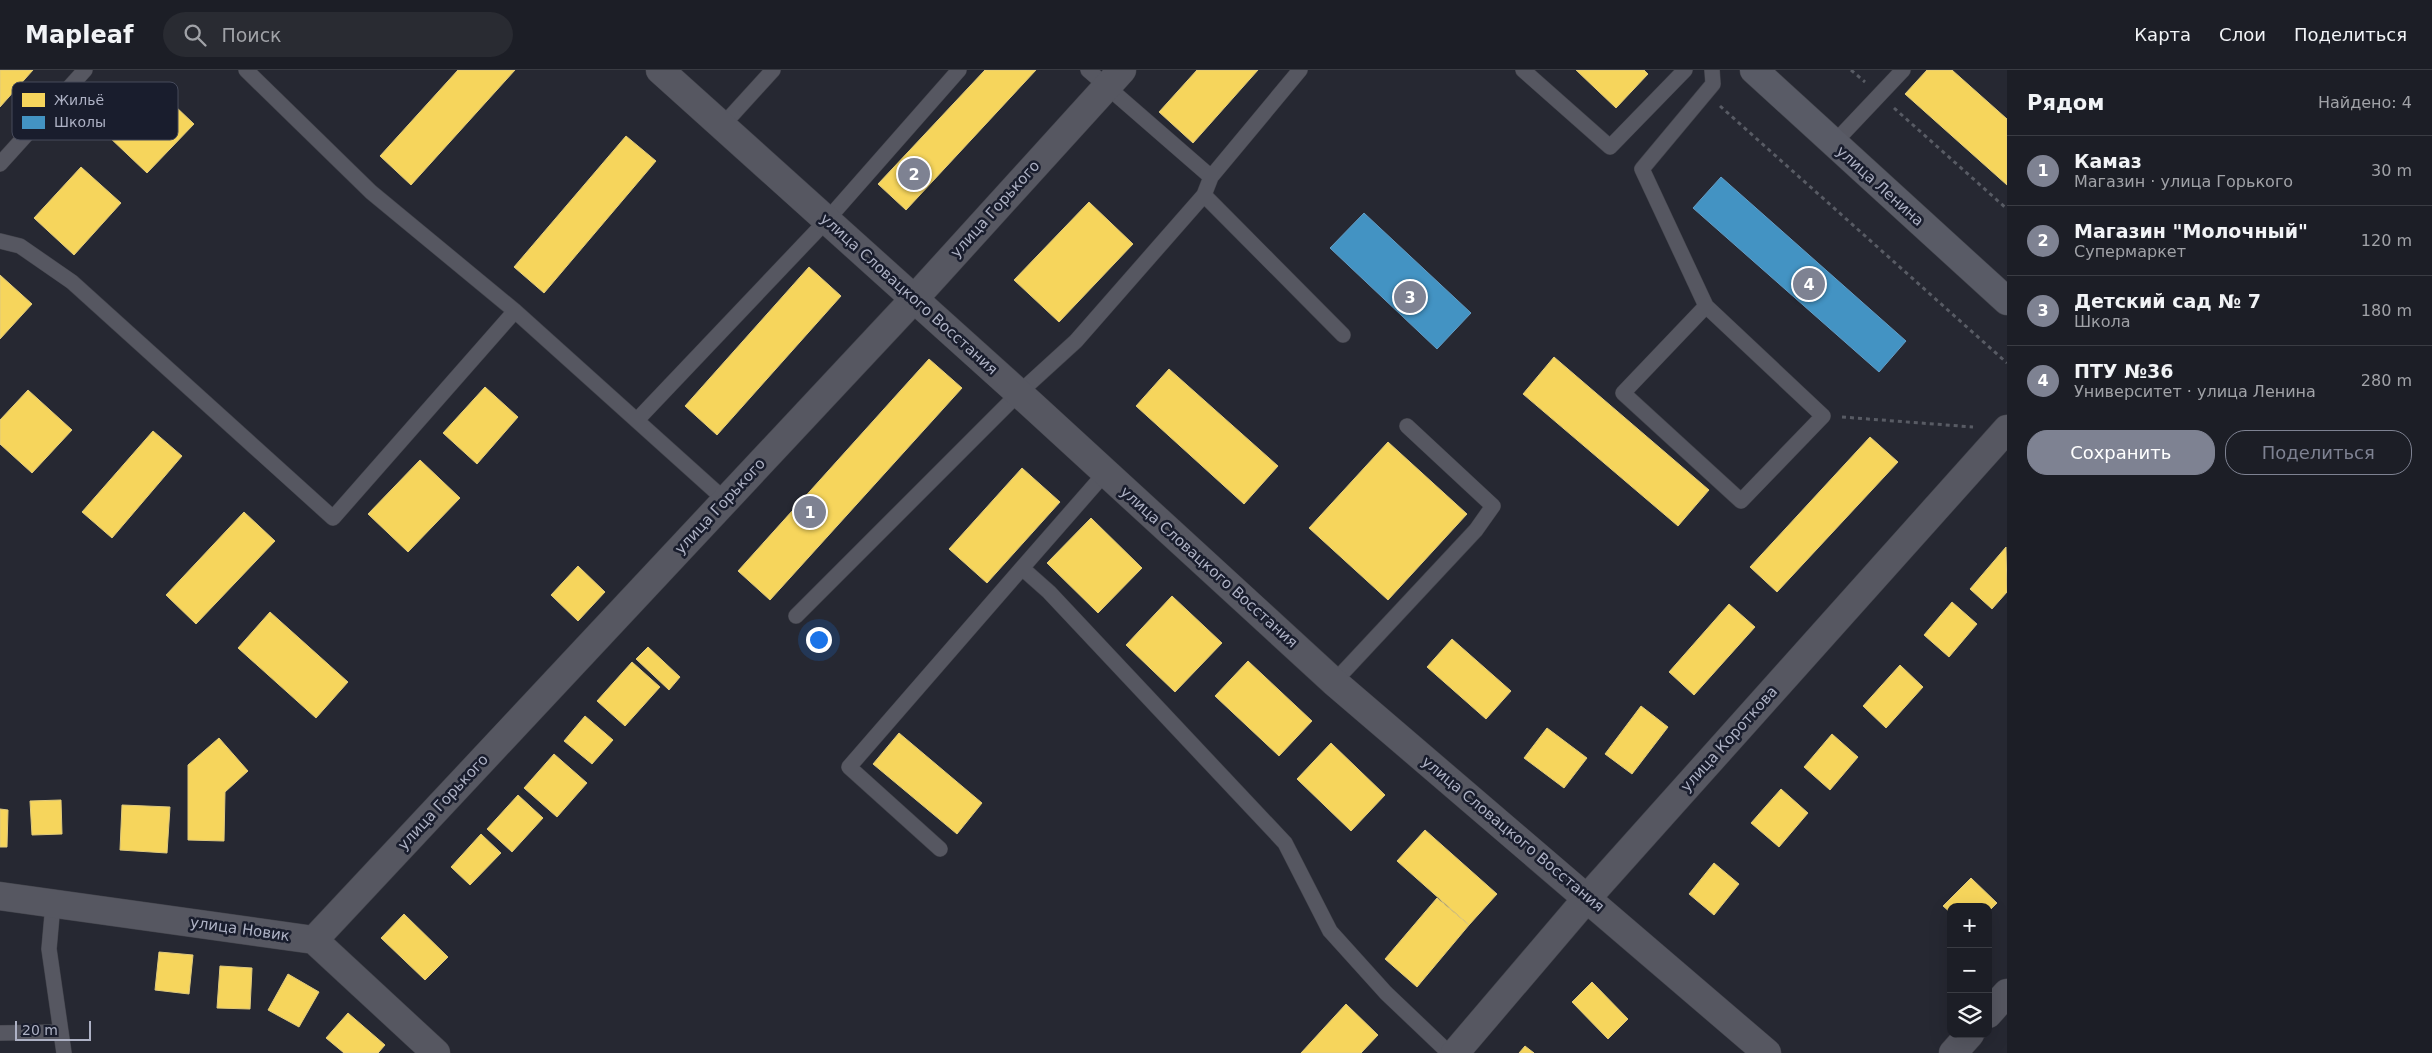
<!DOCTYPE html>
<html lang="ru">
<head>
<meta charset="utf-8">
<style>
	:root { --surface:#1c1e26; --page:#292b32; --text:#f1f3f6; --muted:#a0a2a7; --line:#3a3c43; --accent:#7e8292 }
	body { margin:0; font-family:"DejaVu Sans",sans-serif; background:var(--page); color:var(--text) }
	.controls { position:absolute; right:15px; bottom:15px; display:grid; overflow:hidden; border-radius:10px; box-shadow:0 5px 20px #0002 }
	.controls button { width:45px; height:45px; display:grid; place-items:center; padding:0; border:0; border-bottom:1px solid var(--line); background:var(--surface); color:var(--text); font:25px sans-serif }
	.scale { position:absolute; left:15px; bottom:12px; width:76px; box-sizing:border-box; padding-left:5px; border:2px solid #aeb2c5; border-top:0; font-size:14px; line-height:18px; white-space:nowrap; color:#aeb2c5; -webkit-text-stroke:4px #191d2d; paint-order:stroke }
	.you { position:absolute; left:818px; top:569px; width:18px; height:18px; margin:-12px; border:4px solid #fff; border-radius:50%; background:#1a73e8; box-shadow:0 0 0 8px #1a73e833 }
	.badge { display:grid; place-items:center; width:32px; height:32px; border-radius:50%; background:var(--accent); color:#fff; font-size:16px; font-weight:700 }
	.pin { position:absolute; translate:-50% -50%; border:2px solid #fff; box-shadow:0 1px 5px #0006 }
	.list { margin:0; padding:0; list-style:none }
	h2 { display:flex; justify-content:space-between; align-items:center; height:65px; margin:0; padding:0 20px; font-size:21px }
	h2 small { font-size:16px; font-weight:400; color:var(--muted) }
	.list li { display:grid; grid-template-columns:32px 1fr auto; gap:15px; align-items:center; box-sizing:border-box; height:70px; padding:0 20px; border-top:1px solid var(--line) }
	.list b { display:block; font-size:19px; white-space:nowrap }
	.list p { margin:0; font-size:16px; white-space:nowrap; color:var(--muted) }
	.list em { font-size:16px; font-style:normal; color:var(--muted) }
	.actions { display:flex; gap:10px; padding:15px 20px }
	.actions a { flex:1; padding:11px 0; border:1px solid var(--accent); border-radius:20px; text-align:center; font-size:18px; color:var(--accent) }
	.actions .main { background:var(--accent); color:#fff }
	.icon { flex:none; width:28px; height:28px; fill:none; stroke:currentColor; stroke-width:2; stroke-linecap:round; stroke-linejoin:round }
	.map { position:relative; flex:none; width:2007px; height:983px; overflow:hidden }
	header { display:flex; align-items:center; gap:30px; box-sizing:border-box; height:70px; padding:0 25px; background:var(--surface); border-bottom:1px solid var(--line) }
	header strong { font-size:24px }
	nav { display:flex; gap:28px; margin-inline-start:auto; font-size:18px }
	.search { width:350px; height:45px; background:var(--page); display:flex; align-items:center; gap:12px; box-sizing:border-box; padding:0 18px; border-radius:28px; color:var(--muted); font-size:19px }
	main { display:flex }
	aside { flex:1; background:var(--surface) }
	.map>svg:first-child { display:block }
	.homes { fill:#f6d55c; stroke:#e0ca7c }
	.schools { fill:#4393c3; stroke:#639cc4 }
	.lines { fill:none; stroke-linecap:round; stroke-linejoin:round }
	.service-casing { stroke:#42434b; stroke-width:16 }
	.minor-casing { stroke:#42434b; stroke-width:29 }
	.secondary-casing { stroke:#42434b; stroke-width:29 }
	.path { stroke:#585b64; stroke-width:3; stroke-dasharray:4 4; stroke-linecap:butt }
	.service { stroke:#565761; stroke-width:15 }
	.minor { stroke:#565761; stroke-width:28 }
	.secondary { stroke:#595b66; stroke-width:28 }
	.labels { text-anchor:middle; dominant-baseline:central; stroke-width:5; stroke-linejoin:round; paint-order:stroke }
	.street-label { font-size:15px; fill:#aeb2c5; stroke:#191d2d }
	.key { fill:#191d2d; stroke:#464a5b; stroke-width:1 }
	.key-label { font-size:14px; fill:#aeb2c5 }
</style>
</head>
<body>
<header>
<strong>Mapleaf</strong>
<div class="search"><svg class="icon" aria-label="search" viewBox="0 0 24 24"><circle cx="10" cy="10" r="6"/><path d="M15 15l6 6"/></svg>Поиск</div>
<nav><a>Карта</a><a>Слои</a><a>Поделиться</a></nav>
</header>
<main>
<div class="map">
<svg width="2007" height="983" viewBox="0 0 2007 983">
	<rect width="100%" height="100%" fill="#262832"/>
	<!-- homes -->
	<path class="homes" d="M0,0H33L0,37Z
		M458,0H515L411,115L380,86Z
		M985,0H1036L906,140L878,114Z
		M1197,0H1258L1193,73L1159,42Z
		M1576,0H1644L1648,4L1616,38Z
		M1927,0H1952L2007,49V115L1905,24Z
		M154,16L194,54L147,103L107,65Z
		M626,66L656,91L544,223L514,197Z
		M81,97L121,133L74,185L34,148Z
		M1089,132L1133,174L1059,252L1014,210Z
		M809,197L841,226L717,365L685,336Z
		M0,205L32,234L0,269Z
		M1554,287L1709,420L1678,456L1523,324Z
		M929,289L962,318L770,530L738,501Z
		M1169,299L1278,396L1244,434L1136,336Z
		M485,317L518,347L477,394L443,363Z
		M28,320L72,360L32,403L0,374V350Z
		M153,361L182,386L112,468L82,442Z
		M1870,367L1898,392L1777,522L1750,497Z
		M1388,372L1467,444L1388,530L1309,458Z
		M420,390L460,428L408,482L368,444Z
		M1022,398L1060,432L987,513L949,479Z
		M244,442L275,471L196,554L166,525Z
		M1091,448L1142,498L1098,543L1047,493Z
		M2006,477L2007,522L1992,539L1970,519Z
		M578,496L605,522L578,551L551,525Z
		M1172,526L1222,573L1175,622L1126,575Z
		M1952,532L1977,554L1949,587L1924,565Z
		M1729,534L1755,557L1694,625L1669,602Z
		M270,542L348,612L316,648L238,578Z
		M1452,569L1511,621L1486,649L1427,597Z
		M648,577L680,607L669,620L636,589Z
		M1248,591L1312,651L1279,686L1215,626Z
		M632,592L660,617L625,656L597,631Z
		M1900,595L1923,617L1886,658L1863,636Z
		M1641,636L1668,657L1632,704L1605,684Z
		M585,646L613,670L592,694L564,671Z
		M1547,658L1587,688L1564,718L1524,688Z
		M899,663L982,733L957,764L873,694Z
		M1832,664L1858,687L1830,720L1804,697Z
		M219,668L248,701L225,722L224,771L188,770V695Z
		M1331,673L1385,725L1351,761L1297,709Z
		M554,684L587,713L557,747L524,718Z
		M1781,719L1808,743L1779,777L1751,753Z
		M518,725L543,748L512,782L487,759Z
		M61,730L62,764L32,765L30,731Z
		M122,735L170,737L167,783L120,780Z
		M0,739L8,740L7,777H0Z
		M1425,760L1497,824L1469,855L1397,791Z
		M481,764L501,783L470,815L451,797Z
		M1714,793L1739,814L1714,845L1689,824Z
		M1971,808L1997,833L1988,842V837H1951V843L1943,836Z
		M1437,828L1469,855L1417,917L1385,889Z
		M404,844L448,887L425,910L381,868Z
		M159,882L193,885L189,924L155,920Z
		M220,896L252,898L250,939L217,938Z
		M288,904L319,922L299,957L268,940Z
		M1592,912L1628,949L1608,969L1572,932Z
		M1346,934L1378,965L1361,983H1301Z
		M348,943L385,975L378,983H344L326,968Z
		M1525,976L1534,983H1519Z"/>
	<!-- schools -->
	<path class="schools" d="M1721,107L1906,271L1879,302L1693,138Z
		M1364,143L1471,243L1437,279L1330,178Z"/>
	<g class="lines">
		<defs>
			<path id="service" d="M246,0L371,122L515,241
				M1523,0L1610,77L1685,0
				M722,56L773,0
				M1833,74L1903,0
				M0,94L85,0
				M1211,107L1300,0
				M1204,125L1343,265
				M0,171L20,176L72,212L333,448L515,241L725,430
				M1706,236L1623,323L1741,431L1823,346L1706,236L1642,99L1713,14L1712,0
				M637,350L827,150L959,0
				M1106,402L1022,498L1049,522L1285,773L1330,861L1386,923L1449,983
				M796,546L1019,323L1076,271L1204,125L1211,107L1088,0
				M1334,612L1476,460L1493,436L1407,356
				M940,779L849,697L1022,498
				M53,834L49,879L64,983
				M0,963L61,962"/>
			<path id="minor" d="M660,0L1031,334L1334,612L1767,983
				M0,826L314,870L436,983
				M314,870L914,229L1122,0
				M1988,944L2007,923
				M1455,983L1588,827L2007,359
				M1953,983L1970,964"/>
			<path id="secondary" d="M1754,0L2007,231"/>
		</defs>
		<!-- service casing -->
		<use href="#service" class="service-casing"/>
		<!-- minor casing -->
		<use href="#minor" class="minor-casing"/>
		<!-- secondary casing -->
		<use href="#secondary" class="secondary-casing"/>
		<!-- path -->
		<path class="path" d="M1851,0L1865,12
			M1720,36L2007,293
			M1894,38L2007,139
			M1842,347L1973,357"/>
		<!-- service -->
		<use href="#service" class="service"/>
		<!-- minor -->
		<use href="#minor" class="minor"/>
		<!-- secondary -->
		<use href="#secondary" class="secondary"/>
	</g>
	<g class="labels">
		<!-- street labels -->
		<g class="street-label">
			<text transform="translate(1880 116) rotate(42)">улица Ленина</text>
			<text transform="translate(995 139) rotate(-48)">улица Горького</text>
			<text transform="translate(909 224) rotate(42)">улица Словацкого Восстания</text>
			<text transform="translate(720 436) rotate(-47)">улица Горького</text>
			<text transform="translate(1209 497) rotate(42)">улица Словацкого Восстания</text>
			<text transform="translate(1729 669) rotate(-48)">улица Короткова</text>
			<text transform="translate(443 732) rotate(-47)">улица Горького</text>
			<text transform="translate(1513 764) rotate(40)">улица Словацкого Восстания</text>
			<text transform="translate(240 859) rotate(8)">улица Новик</text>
		</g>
	</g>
	<!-- legend -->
	<rect x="12" y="12" width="166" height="58" rx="8" class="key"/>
	<rect x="22" y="23" width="23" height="14" fill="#f6d55c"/>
	<rect x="22" y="46" width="23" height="13" fill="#4393c3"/>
	<g class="key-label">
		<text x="54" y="35">Жильё</text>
		<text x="54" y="57">Школы</text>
	</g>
</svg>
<div class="controls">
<button>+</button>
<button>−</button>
<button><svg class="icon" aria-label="layers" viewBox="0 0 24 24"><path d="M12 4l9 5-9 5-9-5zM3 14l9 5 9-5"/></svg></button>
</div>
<div class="scale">20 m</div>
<div class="you"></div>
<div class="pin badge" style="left:810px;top:442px">1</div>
<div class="pin badge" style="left:914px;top:104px">2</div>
<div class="pin badge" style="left:1410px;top:227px">3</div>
<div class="pin badge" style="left:1809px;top:214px">4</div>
</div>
<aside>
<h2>Рядом<small>Найдено: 4</small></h2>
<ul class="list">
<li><span class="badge">1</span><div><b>Камаз</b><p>Магазин · улица Горького</p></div><em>30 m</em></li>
<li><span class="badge">2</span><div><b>Магазин &quot;Молочный&quot;</b><p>Супермаркет</p></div><em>120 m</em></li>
<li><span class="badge">3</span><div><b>Детский сад № 7</b><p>Школа</p></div><em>180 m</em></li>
<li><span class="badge">4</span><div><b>ПТУ №36</b><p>Университет · улица Ленина</p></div><em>280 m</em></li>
</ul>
<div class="actions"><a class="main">Сохранить</a><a>Поделиться</a></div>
</aside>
</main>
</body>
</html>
